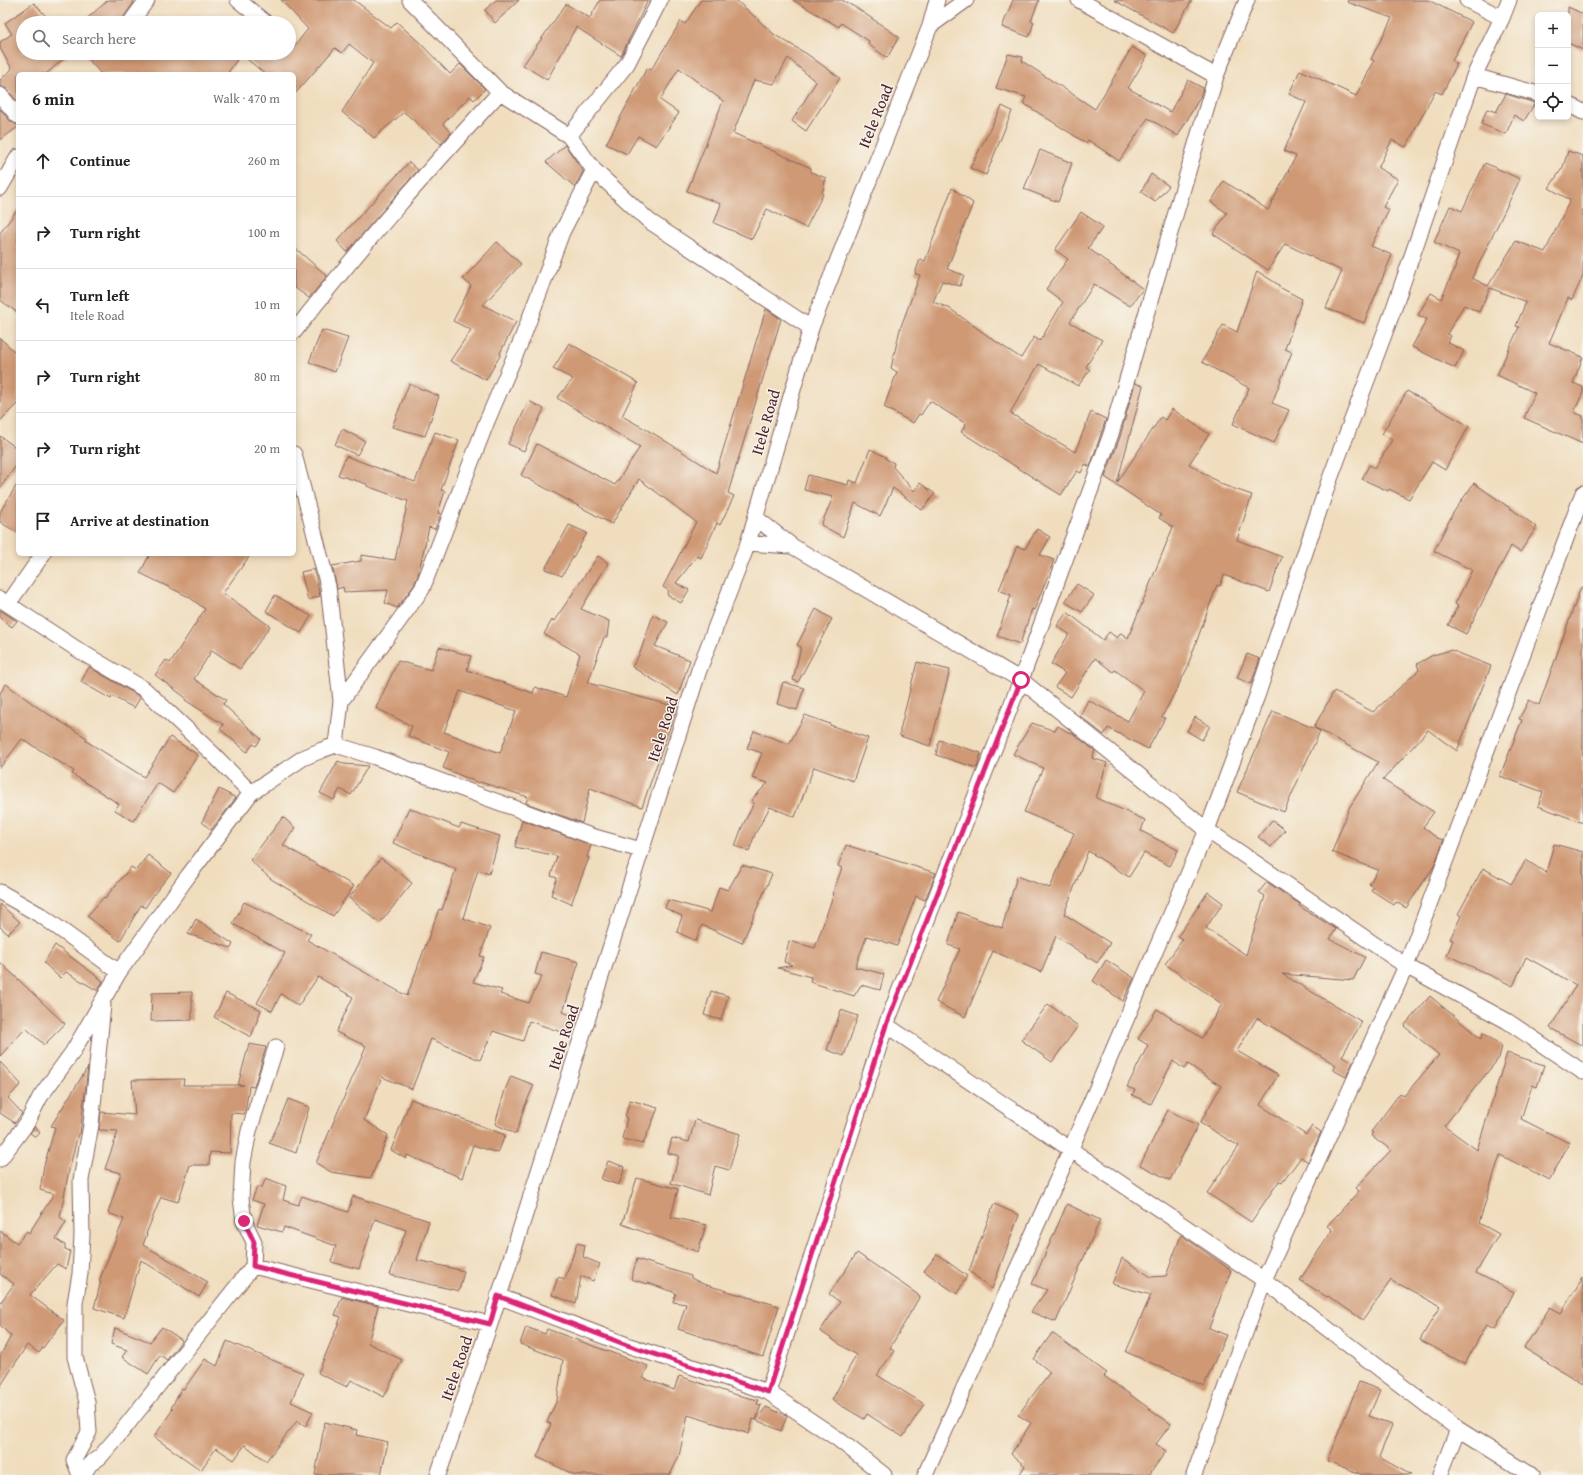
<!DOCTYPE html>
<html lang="en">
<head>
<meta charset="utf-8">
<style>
	:root { --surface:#fff; --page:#f6f6f6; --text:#202124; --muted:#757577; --line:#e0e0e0 }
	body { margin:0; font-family:"Gentium Book Plus",serif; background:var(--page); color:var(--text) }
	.controls { position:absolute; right:12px; top:12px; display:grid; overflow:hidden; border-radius:6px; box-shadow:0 2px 6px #0003 }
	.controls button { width:36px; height:36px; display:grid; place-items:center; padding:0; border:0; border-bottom:1px solid var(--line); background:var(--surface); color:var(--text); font:20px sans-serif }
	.stop { position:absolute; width:12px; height:12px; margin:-9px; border:3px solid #db2777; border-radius:50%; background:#fff }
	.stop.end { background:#db2777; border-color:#fff; box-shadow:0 1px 4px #0008 }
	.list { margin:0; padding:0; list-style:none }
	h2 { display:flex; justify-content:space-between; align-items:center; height:52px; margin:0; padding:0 16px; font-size:17px }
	h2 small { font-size:13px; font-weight:400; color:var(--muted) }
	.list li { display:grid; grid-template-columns:26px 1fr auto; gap:12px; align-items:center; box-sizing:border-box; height:72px; padding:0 16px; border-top:1px solid var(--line) }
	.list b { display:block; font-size:15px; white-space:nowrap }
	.list p { margin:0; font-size:13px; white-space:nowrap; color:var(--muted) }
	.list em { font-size:13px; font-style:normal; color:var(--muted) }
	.icon { flex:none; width:22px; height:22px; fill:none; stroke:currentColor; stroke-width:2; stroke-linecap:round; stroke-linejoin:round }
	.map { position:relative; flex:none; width:1583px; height:1475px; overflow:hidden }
	.search { position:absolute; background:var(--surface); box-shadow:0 2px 6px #0003; left:16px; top:16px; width:280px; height:44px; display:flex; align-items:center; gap:10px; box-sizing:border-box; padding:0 14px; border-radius:22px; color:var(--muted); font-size:15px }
	.panel { position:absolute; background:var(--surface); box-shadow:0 2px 6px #0003; left:16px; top:72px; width:280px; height:484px; border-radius:6px }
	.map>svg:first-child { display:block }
	.building { fill:#cf9974; fill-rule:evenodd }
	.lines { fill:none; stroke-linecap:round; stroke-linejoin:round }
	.minor-casing { stroke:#84625e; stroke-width:17 }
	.minor { stroke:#fff; stroke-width:15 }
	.route { stroke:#db2777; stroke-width:5 }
	.labels { text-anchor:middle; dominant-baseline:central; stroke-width:3; stroke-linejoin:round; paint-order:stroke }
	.street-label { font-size:16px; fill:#4a1f2b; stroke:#f7f3e8 }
</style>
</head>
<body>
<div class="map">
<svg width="1583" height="1475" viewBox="0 0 1583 1475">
	<rect width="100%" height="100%" fill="#f7f3e8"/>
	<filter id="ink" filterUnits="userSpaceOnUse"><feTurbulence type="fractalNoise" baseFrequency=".025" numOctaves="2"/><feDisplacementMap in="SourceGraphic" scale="8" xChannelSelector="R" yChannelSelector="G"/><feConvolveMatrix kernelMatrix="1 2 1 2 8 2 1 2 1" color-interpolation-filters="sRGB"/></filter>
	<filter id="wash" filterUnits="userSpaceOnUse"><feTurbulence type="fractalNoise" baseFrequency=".012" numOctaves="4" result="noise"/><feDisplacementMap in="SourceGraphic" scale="16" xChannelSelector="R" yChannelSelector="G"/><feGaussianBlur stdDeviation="0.9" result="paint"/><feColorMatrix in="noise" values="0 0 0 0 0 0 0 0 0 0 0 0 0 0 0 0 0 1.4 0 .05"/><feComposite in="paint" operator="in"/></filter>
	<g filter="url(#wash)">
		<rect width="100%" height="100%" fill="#f0ddbe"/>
		<g id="blocks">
			<!-- building -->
			<path class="building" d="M108,0H132L134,2L123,18L121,23H82Z
				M281,0H354L391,28L397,22L420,43L450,74L460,64L485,89L474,100L470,96L443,124L451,133L441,144L404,112L374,138L342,112L373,63L349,44L342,53L335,48L294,95V74H265L241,54L227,74H101L83,53H289L308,29Z
				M496,0H519L495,23L485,10Z
				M600,0H648L621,56L576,27L547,80L523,65L566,4L590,18Z
				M701,0H736L775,35L807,54L840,78L806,131L792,121L816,82L788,58L774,84L754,80L733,133L811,168V172L826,178L822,193L823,194L806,228L767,209L752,239L714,223L721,204L687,191L723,101L679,68L660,100L679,113L656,146L638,136L627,154L606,144L647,68L651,70L681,21L685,24Z
				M793,0H842L858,9L899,37L887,58L868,44L869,41L841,23L839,27Z
				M1013,0H1039L1031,21L1034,22L1029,37L1002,27Z
				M1114,0H1192L1173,33Z
				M1348,0H1428L1472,22L1452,61L1457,64L1442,94L1435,91L1406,147L1392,140L1378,168L1398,179L1383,207L1389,210L1371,246L1392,255L1364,323L1326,308L1342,271L1285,244L1268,270L1213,234L1227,213L1211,202L1224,181L1268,210L1296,156L1284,151L1306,102L1289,94L1300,70L1356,96L1374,61L1371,59L1392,18L1347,2Z
				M34,3L52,23H23V53H70L46,74H18V102L7,89L0,86V80L12,69L0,48V42L12,34L5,23Z
				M1568,7L1583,14V50L1568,43Z
				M1132,47L1147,56L1128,88L1170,112L1188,80L1203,88L1200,97L1178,136L1148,118L1119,161L1088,140L1086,143L1023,103L1026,97L996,88L1008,54L1023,57L1022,61L1095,109Z
				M1506,94L1535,103L1524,121L1514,115L1506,134L1481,124L1487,109L1496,112Z
				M1002,106L1012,111L986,175L970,168Z
				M0,109L11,122L18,125V127L0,140Z
				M565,145L583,171L575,187L546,162Z
				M1040,150L1072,163L1058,202L1024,189Z
				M1568,151L1583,156V276L1572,300L1568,298L1549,343L1583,357L1573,383L1583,387V392L1574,412L1583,416V444L1524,418L1535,393L1497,375L1519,327L1516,326L1526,302L1490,288L1479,312L1464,305L1447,334L1451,336L1447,342L1464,351L1455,368L1412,347L1427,319L1418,315L1431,293L1441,299L1456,266L1455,265L1459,254L1434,242L1450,206L1462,211L1485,163L1520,179L1472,278L1488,286L1516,241L1545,252L1570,200L1549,188L1563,167Z
				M409,162L418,170L347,252L337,241Z
				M1151,174L1169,186L1155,202L1141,192Z
				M952,188L973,203L947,269L964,275L960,286L942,281L933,302L949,308L995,341L1021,358L1034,337L1040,341L1063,302L1046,289L1068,259L1055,250L1081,212L1103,227L1088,248L1143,289L1130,306L1094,284L1070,322L1102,340L1086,367L1090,370L1078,386L1039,364L1010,413L1075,452L1091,412L1106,419L1090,467L1085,464L1081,473L1077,471L1061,495L961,432L966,424L930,401L921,415L919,414L913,423L884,407L897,372L891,368L900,329L920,275L915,274L920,259L925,261Z
				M18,209V313L0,300V233Z
				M497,242L521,264L483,305L516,322L500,353L501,354L486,380L450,361L471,330L453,321L471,286L463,279Z
				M294,247L327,276L309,298L294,287Z
				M1257,271L1279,285V287L1302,299L1285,349L1292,352L1272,403L1289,410L1274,443L1233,424L1249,388L1202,362L1223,325L1237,332Z
				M766,309L781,319L728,493L734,496L720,525L717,523L701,558L697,556L676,583L689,590L681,603L667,595L669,591L663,587L696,522L639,479L612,524L521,475L537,444L615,485L640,447L557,398L573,379L553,369L569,343L638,383L622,416L656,435L716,473Z
				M322,330L348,338L335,372L309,362Z
				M0,338L18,355V403L0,421Z
				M1135,383L1143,386L1117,483L1161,417L1165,420L1172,409L1209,434L1189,464L1223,485L1252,495L1237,540L1282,557L1269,592L1224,575L1220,586L1217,585L1188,665H1189L1162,717L1165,718L1148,749L1108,728L1104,735L1080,716L1088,700L1128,721L1144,691L1115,670L1113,672L1095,658L1071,697L1055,687L1065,673L1051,664L1069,634L1057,626L1067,612L1103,640L1109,632L1117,638L1121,633L1128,638L1173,527L1159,518L1161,515L1105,477L1120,437Z
				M409,384L439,396L425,436L392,427Z
				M1407,391L1469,426L1445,470L1432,462L1409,499L1389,489L1388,491L1362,479L1369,465L1375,468L1392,440L1382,434Z
				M529,401L544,409L524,451L508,444Z
				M342,429L365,441L357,455L335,445Z
				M435,432L459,440L441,490L445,491L438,513L441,514L435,529L429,527L418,575L414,585L397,608L385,603L388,590L344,592L343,587L337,589L332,566L361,561V555L395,560L408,501L367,486V484L338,475L346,456L415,482Z
				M0,436L18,449V463L0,488Z
				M870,449L886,457V459L894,463L893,467L914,491L920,483L935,494L922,510L893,488L880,516L855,503L843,537L821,525L833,497L804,490L808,475L848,485L849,480L857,483Z
				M18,483V533L0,522V512Z
				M1474,483L1537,527L1520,552L1511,546L1466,634L1448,625L1458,606L1455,604L1472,570L1434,551L1453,513Z
				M569,525L587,533L562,576L545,569Z
				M1037,529L1050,537L1040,555L1054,560L1034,610L1032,609L1020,644L997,636L1011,595L999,590L1017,546L1025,549Z
				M150,554H251L223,593L270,626L240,669L212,650L194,679L226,700L223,704L261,739L256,746L253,744L247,752L220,729L224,725L185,700L186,698L155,675L166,660L170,663L205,609L189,597L140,573Z
				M598,556L608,563L581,609L609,621L607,637H604L588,683L677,707L642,807L590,788L582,823L526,803L528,797L480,782L479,783L443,768L449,752L408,736L412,726L376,708L398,661L431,670L439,647L471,656L467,670L533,693L535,687L566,697L580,654L544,634L552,620L554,621ZM460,691L516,711L500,753L444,732Z
				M314,569L320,596L308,600L301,572Z
				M1077,584L1094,595L1082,612L1065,602Z
				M1581,587H1583V823L1538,806L1543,792L1500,776L1522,720L1519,719L1529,700L1539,705Z
				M275,595L311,616L301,633L266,611Z
				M816,609L832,619L798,682L793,680L801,647L797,645Z
				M0,610L17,621L12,627L0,618Z
				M653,615L668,622L655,646L690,660L678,695L632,667L640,653Z
				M1451,650L1491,666L1457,751L1428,730L1383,780L1434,812L1423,827L1437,838L1444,840L1434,866L1406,908L1396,902L1394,905L1371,890L1373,887L1369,884L1378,870L1332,852L1349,808L1378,762L1314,727L1334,691L1373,712L1419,670L1417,664L1433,655Z
				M1247,654L1260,659L1251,684L1237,678Z
				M917,662L950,670L930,746L900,736V730Z
				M89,667L139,696L140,698L134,708L112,696L111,699L81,682Z
				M783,682L804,688L797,710L777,704Z
				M6,684L40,709L87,738L86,741L144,777L170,737L198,755L173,793L158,783L133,821L115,810L119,804L72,774L74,771L22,739L0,768V693Z
				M1273,711L1320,731L1284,812L1237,792Z
				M805,715L830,724V725L868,738L853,781L814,767L795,817L770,807L755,834L749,851L735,846L742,827L754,803L751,800L768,783L752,778L762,753L747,748L754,731L789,744Z
				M1195,717L1210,726L1202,740L1187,731Z
				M1032,723L1055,731L1058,726L1070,733L1071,732L1095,751L1092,758L1107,763L1096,798L1145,820L1141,831L1178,850L1170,866L1144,853L1129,877L1088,851L1064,914L1110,943L1097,963L1056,936L1041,972L993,951L965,1017L936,1002L960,949L948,945L958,912L1002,928L1017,876L1050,888L1074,833L1024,812L1043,768L1013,754Z
				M939,740L981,753L977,768L936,755Z
				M338,761L344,764L368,766L351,795L340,789L334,800L320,793Z
				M219,789L236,798L211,830L202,822Z
				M409,808L459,828L461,824L500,836L489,874L478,870L463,918L490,928L480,956L484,957L473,982L502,990L500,994L529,1003L542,976L535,974L541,952L579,962L563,1012L573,1016L567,1034L529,1021L523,1041L493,1031L480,1060L431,1039L412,1089L382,1077L364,1120L388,1135L371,1178L331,1172L316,1163L366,1046L336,1032L353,997L318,977L298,1006L281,994L272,1011L257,1003L285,953L233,924L244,902L311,934L307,940L407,996L439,909L442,910L456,869L393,843Z
				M283,817L295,828L283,845L354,886L333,916L271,879L250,860Z
				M522,820L591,845L587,857L589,858L571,904L551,895L557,878L551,876L557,856L515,847Z
				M1272,820L1285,830L1271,847L1258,837Z
				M1554,844L1583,852V1046L1550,1028L1576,985L1526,957L1513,986L1447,955L1453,940L1450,939L1461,916L1458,914L1483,868L1511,884L1526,860L1546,873Z
				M846,845L936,873L925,900L916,896L897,946L867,936L855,967L884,974L880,990L861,985L854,996L810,982L811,977L778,968L792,965L784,962L789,941L815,948L834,893L833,892L842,868L838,866Z
				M148,855L171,873L154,894L145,908L141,905L120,941L87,916L104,897L105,898L131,867L136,870Z
				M381,858L412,883L380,923L349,898Z
				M742,865L772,874L742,943L702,925L696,941L677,932L682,916L665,908L668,900L711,912L719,887L728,890Z
				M1267,882L1300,904L1299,906L1336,929L1330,939L1365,957L1353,980L1282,974L1362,1022L1342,1056L1353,1062L1346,1077L1333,1070L1336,1065L1257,1018L1237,1051L1278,1075L1260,1105L1306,1135L1312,1126L1321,1132L1308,1162L1301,1157L1282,1183L1279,1181L1251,1222L1207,1193L1239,1146L1200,1123L1221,1086L1188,1064L1184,1069L1173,1061L1151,1104L1132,1095L1135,1090L1127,1087L1148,1045L1138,1039L1157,1009L1202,1038L1222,1004L1165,964L1183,939L1178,936L1208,892L1223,903L1206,928L1246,955L1265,896L1259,892Z
				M0,904L20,922L8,934L0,927Z
				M196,919L233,944L231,948L188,934Z
				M55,945L103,981L98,991L66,972L60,978L44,963Z
				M1106,960L1134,978L1123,1001L1093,981Z
				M0,962L65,1024L44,1045L26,1028L0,1056Z
				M711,991L728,996L721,1020L704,1015Z
				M192,992V1020L151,1021L152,993Z
				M226,993L261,1010L251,1037L214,1017Z
				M1430,996L1481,1039L1483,1033L1502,1046L1499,1058L1444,1126L1477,1150L1507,1053L1544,1065L1537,1087L1532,1085L1521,1119L1569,1143L1550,1180L1500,1155L1479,1223L1499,1234L1476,1273L1514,1292L1495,1329L1486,1325L1465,1364L1420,1340L1440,1306L1399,1284L1398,1285L1391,1280L1363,1320L1328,1296L1327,1297L1300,1280L1332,1230L1327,1226L1359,1191L1356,1188L1391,1150L1371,1135L1373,1133L1371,1132L1400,1093L1404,1096L1439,1055L1404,1026Z
				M1048,1004L1078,1026L1052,1062L1021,1040Z
				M841,1010L858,1016L844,1056L827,1050Z
				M249,1044L266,1047L254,1087L249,1086L245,1114L231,1113L230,1153L210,1152L209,1165H190L178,1202L161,1197L146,1234H147L143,1245L208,1282L199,1297L141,1260L124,1318L94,1308L101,1281H99L124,1219L108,1213L121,1173L105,1169L118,1131L99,1130L101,1112L135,1115L132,1080L184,1079L183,1085H244H238Z
				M0,1062L21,1084L8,1098L22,1113L15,1123L0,1113Z
				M88,1067L80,1134H78L69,1170L60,1217L66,1222L56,1239L65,1245V1249L70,1251L66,1269L57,1264L30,1295L64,1320L39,1353L27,1345L0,1387V1356L11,1336L0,1325V1303L14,1284L0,1274V1231L17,1243L27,1231L29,1233L54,1194L40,1190L44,1166L55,1127L51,1126Z
				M511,1076L534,1085L524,1108L516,1134L495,1124L505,1090Z
				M288,1099L309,1107L296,1153L269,1143L281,1119H280Z
				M411,1099L505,1135L498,1153L473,1145L462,1178L407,1155L406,1159L391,1150Z
				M630,1100L658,1108L643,1144L622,1139L627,1118L625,1117Z
				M1168,1110L1198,1125L1170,1180L1140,1165Z
				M695,1120L740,1134L729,1170L715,1166L708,1195L671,1183L679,1156L668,1153L672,1138L689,1142Z
				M35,1127L40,1133L36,1137L30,1133Z
				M608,1161L625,1167L619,1185L601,1179Z
				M266,1178L286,1186L283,1200L298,1205L302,1196L348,1212L353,1196L429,1221L417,1260L464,1271L459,1291L390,1275L406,1230L375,1219L359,1269L331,1262L336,1246L284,1227L282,1232L257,1225L264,1204L252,1200L257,1187H262Z
				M637,1178L678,1189L671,1217L706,1225L698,1252L622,1224Z
				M994,1204L1019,1215L992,1289L969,1271Z
				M1067,1204L1100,1220L1056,1322L1031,1312L1047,1290L1032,1284Z
				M1181,1235L1231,1270L1209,1328L1226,1335L1204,1386L1126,1352L1151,1295L1112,1284L1122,1258L1151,1277L1166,1276Z
				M577,1243L585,1245L583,1257L600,1264L593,1281L581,1276L576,1304L552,1295L558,1277L565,1279Z
				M857,1253L920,1296L890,1348L894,1351L877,1375L924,1404L903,1437L867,1414L864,1419L832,1400L856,1355L820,1331L840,1302L829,1294Z
				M937,1254L967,1276L957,1294L924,1271Z
				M637,1259L691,1276V1278L703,1284L779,1306L763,1357L678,1329L686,1304L673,1302L676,1293L648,1283L647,1284L631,1279Z
				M1583,1277V1384L1524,1348L1550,1307L1561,1313Z
				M342,1297L378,1306L368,1343L402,1360L384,1397L351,1380L347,1387L318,1373L341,1317L335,1315Z
				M162,1327L182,1340L167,1360L160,1355L148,1374L122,1357L127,1350L111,1344L115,1328L150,1342Z
				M526,1327L545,1334L547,1329L648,1366L643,1378L674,1390L679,1376L733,1394L758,1400L757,1404L761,1405L756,1420L753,1419L749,1434L688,1415L679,1456L670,1475H575L537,1457L551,1424L547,1422L557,1400L563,1360L520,1344Z
				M1052,1333L1107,1373L1104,1376L1171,1424L1156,1444L1166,1451L1149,1475H1019L1025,1466L1011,1454L1031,1423L1018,1415L1050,1372L1034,1359Z
				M227,1341L303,1373L291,1402L313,1412L306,1426L297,1421L266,1461L245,1445L234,1460L216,1448L201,1470L154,1437L173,1409L171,1408L182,1388L184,1389L205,1359L217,1366Z
				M1359,1382L1380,1390L1369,1416L1392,1425L1379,1457L1411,1475H1363L1327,1461Z
				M766,1407L787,1416L781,1431L756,1420Z
				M325,1422L357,1430L356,1435L388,1442L381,1475H315Z"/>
		</g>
	</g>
	<g filter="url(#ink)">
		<use href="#blocks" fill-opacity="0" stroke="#84625e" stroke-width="1"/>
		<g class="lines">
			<defs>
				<path id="minor" d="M238,0L266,23
					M410,0L500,92L569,136L594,170L649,221L811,328
					M1079,0L1216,76
					M1467,0L1502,18
					M130,23L147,0
					M930,26L966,0
					M1474,76L1538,94
					M0,95L18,116
					M1568,104L1583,112
					M569,136L627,64L660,0
					M0,188L18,157
					M294,332C359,248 429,170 500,92
					M294,454L328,586L341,701L336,745
					M756,518L792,546
					M748,543L792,546L1021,680L1207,830L1406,966L1507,1021L1583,1072
					M0,599L83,653L144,689L213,754L251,793
					M8,604L43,554
					M341,701L422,589L487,421L522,339L562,232L594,170
					M0,892L42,916L119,972
					M886,1025L1264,1280L1458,1429L1531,1475
					M0,1159L27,1123L40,1097L72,1053L119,972L188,876L251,793L303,758L322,750L336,745L375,757L591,836L641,850
					M253,1266L490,1324
					M498,1296L627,1345L768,1392L838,1439L884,1475
					M768,1392L886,1025L1021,680L1111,434L1216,76L1247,0
					M80,1475L74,1460L89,1432L87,1402L75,1357V1303L80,1274L82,1235L81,1180L91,1125L103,1005
					M83,1475L90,1464L100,1457L118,1436L253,1266L254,1242L244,1221L241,1198L243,1162L249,1131L276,1047
					M438,1475L490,1324L699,670L748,543L811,328L930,26L937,0
					M925,1475L1070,1151L1207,830L1257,696L1328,484L1394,308L1474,76L1502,18L1509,0
					M1194,1475L1264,1280L1406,966L1583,493
					M1440,1475L1458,1429"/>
			</defs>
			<!-- minor casing -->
			<use href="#minor" class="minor-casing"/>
			<!-- minor -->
			<use href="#minor" class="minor"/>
		</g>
	</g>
	<g class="lines" filter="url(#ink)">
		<!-- route -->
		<path class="route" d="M244,1221L254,1242L253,1266L490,1324L498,1296L627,1345L768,1392L886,1025L1021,680"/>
	</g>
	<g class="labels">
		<!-- street labels -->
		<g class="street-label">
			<text transform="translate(875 116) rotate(-68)">Itele Road</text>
			<text transform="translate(765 422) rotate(-74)">Itele Road</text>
			<text transform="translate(662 729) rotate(-72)">Itele Road</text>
			<text transform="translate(563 1037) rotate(-72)">Itele Road</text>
			<text transform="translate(456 1368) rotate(-71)">Itele Road</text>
		</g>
	</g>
</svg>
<div class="controls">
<button>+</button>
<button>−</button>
<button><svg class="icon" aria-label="locate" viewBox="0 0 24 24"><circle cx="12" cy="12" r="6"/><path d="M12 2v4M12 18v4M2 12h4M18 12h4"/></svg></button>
</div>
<div class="stop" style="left:1021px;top:680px"></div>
<div class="stop end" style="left:244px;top:1221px"></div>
<div class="search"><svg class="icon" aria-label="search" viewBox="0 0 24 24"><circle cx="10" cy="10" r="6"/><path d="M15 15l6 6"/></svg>Search here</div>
<section class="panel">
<h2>6 min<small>Walk · 470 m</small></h2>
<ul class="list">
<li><svg class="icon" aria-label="ahead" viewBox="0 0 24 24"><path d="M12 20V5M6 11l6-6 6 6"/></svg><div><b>Continue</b></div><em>260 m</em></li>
<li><svg class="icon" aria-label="right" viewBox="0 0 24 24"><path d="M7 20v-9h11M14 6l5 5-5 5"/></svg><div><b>Turn right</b></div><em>100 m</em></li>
<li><svg class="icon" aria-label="left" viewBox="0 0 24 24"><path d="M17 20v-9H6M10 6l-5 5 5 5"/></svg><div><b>Turn left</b><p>Itele Road</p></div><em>10 m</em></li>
<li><svg class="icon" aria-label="right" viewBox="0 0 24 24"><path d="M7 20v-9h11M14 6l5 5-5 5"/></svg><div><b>Turn right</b></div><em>80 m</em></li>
<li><svg class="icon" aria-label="right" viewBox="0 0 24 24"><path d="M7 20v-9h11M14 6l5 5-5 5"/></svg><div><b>Turn right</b></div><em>20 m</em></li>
<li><svg class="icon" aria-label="arrive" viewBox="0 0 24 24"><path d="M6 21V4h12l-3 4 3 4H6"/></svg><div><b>Arrive at destination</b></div></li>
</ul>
</section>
</div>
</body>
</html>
